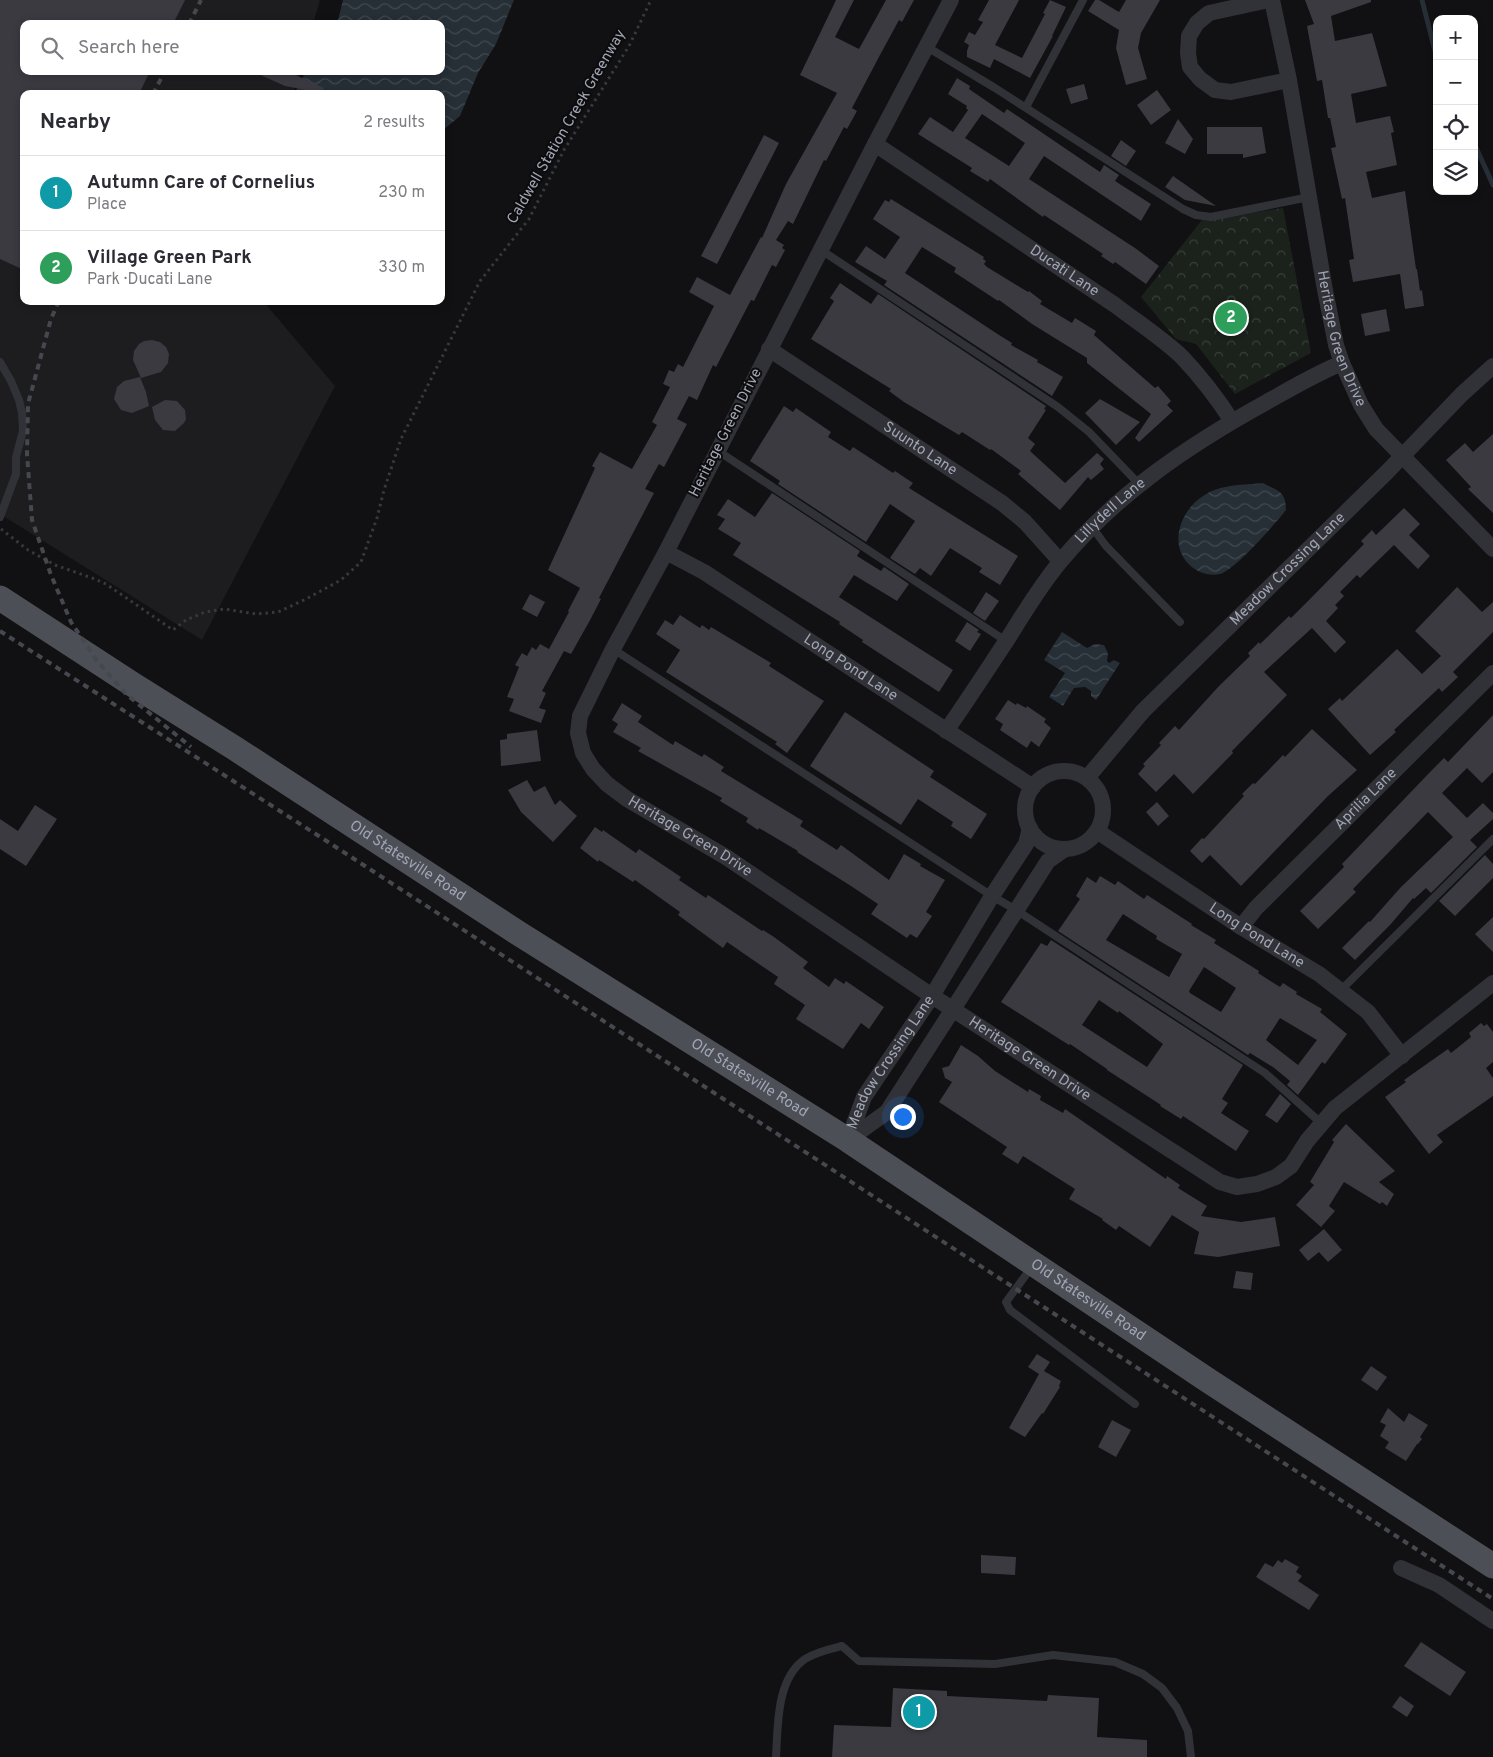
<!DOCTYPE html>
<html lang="en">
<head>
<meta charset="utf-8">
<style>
	:root { --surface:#fff; --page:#f2f2f3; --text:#2b2b33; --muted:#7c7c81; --line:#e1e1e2; --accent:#db2777 }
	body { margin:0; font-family:Overpass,sans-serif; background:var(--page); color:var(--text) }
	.controls { position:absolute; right:15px; top:15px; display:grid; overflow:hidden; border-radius:10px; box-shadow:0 2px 8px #0003 }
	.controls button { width:45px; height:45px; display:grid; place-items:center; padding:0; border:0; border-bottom:1px solid var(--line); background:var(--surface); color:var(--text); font:25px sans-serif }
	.you { position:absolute; left:902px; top:1116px; width:18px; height:18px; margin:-12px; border:4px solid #fff; border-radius:50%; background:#1a73e8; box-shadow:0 0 0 8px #1a73e833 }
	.badge { display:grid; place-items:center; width:32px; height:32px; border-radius:50%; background:var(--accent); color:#fff; font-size:16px; font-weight:700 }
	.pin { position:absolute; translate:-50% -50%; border:2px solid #fff; box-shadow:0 1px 5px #0006 }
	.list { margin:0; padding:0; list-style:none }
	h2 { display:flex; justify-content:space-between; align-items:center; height:65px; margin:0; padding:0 20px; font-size:21px }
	h2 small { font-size:16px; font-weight:400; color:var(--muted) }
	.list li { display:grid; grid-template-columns:32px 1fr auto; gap:15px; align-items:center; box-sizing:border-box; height:75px; padding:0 20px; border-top:1px solid var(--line) }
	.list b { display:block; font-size:19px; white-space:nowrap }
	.list p { margin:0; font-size:16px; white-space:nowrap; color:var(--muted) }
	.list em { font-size:16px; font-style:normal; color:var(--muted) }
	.icon { flex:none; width:28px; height:28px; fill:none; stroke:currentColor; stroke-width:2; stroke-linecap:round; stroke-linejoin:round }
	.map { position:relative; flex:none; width:1493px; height:1757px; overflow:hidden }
	.search { position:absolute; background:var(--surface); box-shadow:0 2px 8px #0003; left:20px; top:20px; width:425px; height:55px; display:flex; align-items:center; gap:12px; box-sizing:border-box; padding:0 18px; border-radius:10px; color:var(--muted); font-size:19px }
	.panel { position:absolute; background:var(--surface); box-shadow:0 2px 8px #0003; left:20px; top:90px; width:425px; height:215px; border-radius:10px }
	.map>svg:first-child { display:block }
	.built { fill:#1d1c1f }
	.park { fill:url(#park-crowns) }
	.water { fill:url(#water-waves) }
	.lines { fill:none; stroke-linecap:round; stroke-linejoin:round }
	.stream { stroke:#262e36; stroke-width:5 }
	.building { fill:#3a3a40; fill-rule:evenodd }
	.path { stroke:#37393e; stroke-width:3; stroke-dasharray:2.5 4; stroke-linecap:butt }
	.lane { stroke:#313237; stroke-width:8 }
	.street { stroke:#313237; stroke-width:16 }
	.primary { stroke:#4d4f57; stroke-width:25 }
	.rail { stroke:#46484f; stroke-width:4; stroke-dasharray:6 5; stroke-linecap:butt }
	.labels { text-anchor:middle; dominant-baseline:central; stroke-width:4; stroke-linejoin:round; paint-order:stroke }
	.street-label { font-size:15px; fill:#a1a5b4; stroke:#0c0c0d }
</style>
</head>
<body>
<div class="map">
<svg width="1493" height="1757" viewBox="0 0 1493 1757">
	<defs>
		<pattern id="park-crowns" width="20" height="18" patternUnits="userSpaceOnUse" patternTransform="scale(1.25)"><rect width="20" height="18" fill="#1b221c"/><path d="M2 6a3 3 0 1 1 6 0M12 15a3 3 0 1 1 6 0" fill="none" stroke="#393f3b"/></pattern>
		<pattern id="water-waves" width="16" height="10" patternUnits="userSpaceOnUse" patternTransform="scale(1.25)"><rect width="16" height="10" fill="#262e36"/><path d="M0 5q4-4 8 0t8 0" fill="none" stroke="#424951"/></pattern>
	</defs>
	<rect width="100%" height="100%" fill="#111012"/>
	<!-- built -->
	<path class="built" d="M0,0H320L313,24H24V71H300L293,94H24V301H263L335,386L202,640L0,514Z"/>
	<!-- park -->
	<path class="park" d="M1283,208L1311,353L1235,394L1196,344L1176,339L1141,297L1202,220Z"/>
	<!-- water -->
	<path class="water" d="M343,0H514L496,44L478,73L460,116L442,131L441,140V94H294L306,71H441V24H337Z
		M1263,483C1278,491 1286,491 1286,510C1274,525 1236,569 1220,574C1213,576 1204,574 1198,571C1166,553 1177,513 1203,496C1220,484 1243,485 1263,483Z
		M1062,632L1087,648L1095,644L1104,645L1108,653L1107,661L1109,663L1114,660L1120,663L1096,700L1091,696V691L1085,687L1074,688L1063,706L1049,697L1065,673L1044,660Z"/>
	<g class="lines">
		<!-- stream -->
		<path class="stream" d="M1422,0L1437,59
			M1474,143L1493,185"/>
	</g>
	<!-- building -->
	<path class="building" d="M0,0H185L173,24H24V71H150L139,94H24V270L0,259Z
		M836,0H854L835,37L859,49L886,0H914L902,22L899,20L880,55L852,108L857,111L847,129L844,127L826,161L824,160L793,224L788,221L776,240L784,245L782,248L785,250L776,267L772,265L754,301L751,300L716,367L713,365L697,400L689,396L677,419L687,424L664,467L659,464L645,489L654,493L599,598L601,599L589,622L571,654L564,651L542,691L546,693L539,708L546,710L541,723L509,711L514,699L507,697L519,667L515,665L522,653L527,656L532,647L536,650L540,644L549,649L569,612L568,611L580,588L548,570L595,468L592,466L600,452L632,469L657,425L652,422L670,387L663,384L669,370L674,372L678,364L683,367L714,306L689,292L697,277L730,295L761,237L762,238L786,184L837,93L800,75Z
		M989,0H1019L995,45L1022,58L1045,14L1043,13L1050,0L1066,7L1052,36H1053L1030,78L994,59L990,68L967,57V51L969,45L964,42L969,32L975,35L983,22L978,20Z
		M1095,0H1099L1119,12L1126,0H1160L1141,33L1138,48L1147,79L1126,85L1116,48L1119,30L1088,11Z
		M1305,0H1371V2L1331,16L1335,41L1372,33L1387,86L1351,94L1356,123L1390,116L1394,132L1391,133L1397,165L1366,172L1372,198L1405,191L1416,269H1417L1420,291L1422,290L1424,306L1405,309L1400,274L1353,282L1349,260L1354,259L1345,198L1342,199L1331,148L1336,147L1330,118H1328L1322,80L1317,81L1307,26L1314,24Z
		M252,71H287L324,88L322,93L285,86Z
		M957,78L970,86L969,89L1004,113L1007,109L1100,172L1104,165L1119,175L1115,181L1151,204L1141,221L1044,156L1029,179L1135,248L1159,266L1146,284L1115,262L1113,264L1101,256L1103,254L1044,215L1043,217L990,179L988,182L970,171L972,168L918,134L930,117L953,132L968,110L966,108L967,106L948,94ZM982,114L1025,143L1009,166L965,138Z
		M1084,84L1088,99L1071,104L1066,89Z
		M1157,90L1171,110L1151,125L1137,105Z
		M1178,119L1193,139L1185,154L1165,143Z
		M1207,127H1262L1266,153L1243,158V154H1207Z
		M764,135L779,143L717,264L701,256Z
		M1121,140L1136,151L1126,166L1111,156Z
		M1173,176L1216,206L1185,200L1165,187Z
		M891,199L984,257L983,259L986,261L984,264L987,267L1028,292L1029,291L1042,301L1040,304L1072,323L1075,318L1096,331L1094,335L1155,388L1158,386L1171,401L1167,405L1173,411L1139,442L1135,438L1151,414L1087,363V358L1032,324L999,300L998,301L954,272L956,268L922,247L905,273L999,335L1012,343L1011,345L1038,360L1037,362L1063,377L1052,396L884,285L887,281L855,262L866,246L885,259L900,237L873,219L885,200L889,202Z
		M840,283L871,304L878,294L1046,406L1044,409L1046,410L1028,438L1035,444L1030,451L1065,483L1097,453L1104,459L1100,464L1104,469L1091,480L1088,477L1060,510L1018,474L1021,471L991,449L990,450L962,432L959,435L904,402L889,391L891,389L811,339L834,301L830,298Z
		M1386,309L1390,331L1365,336L1361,314Z
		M152,340L160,342L166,347L169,354L168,363L161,372L141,378L133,360L134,351L139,344L144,341Z
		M140,377L146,392L149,406L132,413L121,410L114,399L117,387L124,381Z
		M1100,399L1140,422L1116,445L1085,413Z
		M165,400L177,401L185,410L186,419L184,423L175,431L163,430L155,420L152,407Z
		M784,406L793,412L796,408L831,432L828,437L850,451L853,447L893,473L895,471L913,483L909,488L1018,556L1000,585L979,572L982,568L950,548L931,576L920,568L915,574L890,558L915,521L890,504L866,542L778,484L780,481L750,461Z
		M1493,434V513L1468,489L1471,487L1446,460L1465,443L1473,452Z
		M772,493L860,551L857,556L881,571L884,567L909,584L897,601L854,575L839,597L953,670L939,692L862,642L863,640L839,624L840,622L733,555L741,543L718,529L725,519L717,515L728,499L755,517Z
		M1404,508L1420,524L1409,535L1430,556L1418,569L1394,545L1360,578L1357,575L1340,592L1344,596L1335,605L1338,608L1326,621L1346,642L1335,653L1312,628L1264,672L1287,695L1232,751L1233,753L1193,794L1174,774L1156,792L1138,774L1145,766L1143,764L1161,745L1159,743L1175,726L1179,730L1219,686L1250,656L1248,653L1259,642L1260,644L1289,616L1291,618L1312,597L1364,544L1361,541L1372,530L1376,535Z
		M1457,587L1482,612L1493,602V632L1453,672L1458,677L1442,692L1439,688L1394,730L1396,732L1370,755L1328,709L1340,698L1342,701L1397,649L1422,674L1441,656L1415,631Z
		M986,592L999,601L985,621L973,613Z
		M530,594L545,602L537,617L522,609Z
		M680,615L700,628L702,625L709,630L711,627L771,663L769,666L824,701L787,753L775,744L777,742L666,672L680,650L656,634L665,620L673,625Z
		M967,622L979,630L977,632L981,634L970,651L955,641Z
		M1008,700L1016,705L1017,703L1026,708L1027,706L1046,719L1044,722L1051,728L1039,747L1031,741L1027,748L1000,730L1003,724L995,719Z
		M622,703L642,716L638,722L673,745L675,741L702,757L704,754L724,767L721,771L803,821L800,826L837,850L841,845L889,880L904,854L921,864L920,866L945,880L926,912L932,916L917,938L910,934L907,938L871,914L878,904L851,886L797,852L798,851L759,828L758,830L746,822L748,818L720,801L722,798L638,751L641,748L613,732L618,724L612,720Z
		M845,712L934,771L930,777L987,814L971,839L951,826L953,822L918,799L901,825L810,766Z
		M1493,715V772L1482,783L1467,768L1442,793L1467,818L1483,803L1493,813V819L1470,840L1477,847L1431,893L1426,888L1414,899L1413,898L1390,925L1355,960L1342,948L1369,921L1370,922L1401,887L1453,837L1428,812L1353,889L1356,892L1318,929L1300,911L1344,867L1342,864L1431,771L1444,758L1448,762Z
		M1312,729L1357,770L1328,796L1241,886L1210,855L1202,863L1190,851L1202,838L1204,839L1244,796L1242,794L1253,783L1255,784L1283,755L1285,757Z
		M537,730L541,761L501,766L500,740L507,739V734Z
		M527,780L534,792L545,786L555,805L560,800L577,816L553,842L521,812L508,790Z
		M1157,802L1169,816L1158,826L1146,812Z
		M35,805L57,819L26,866L0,849V819L18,831Z
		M595,827L602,832L603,830L636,853L639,849L681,877L679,880L706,898L708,895L762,931L763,930L774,937L808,962L803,968L829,987L835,978L844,984L846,981L884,1007L869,1029L861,1023L843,1049L796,1019L805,1005L774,984L778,977L727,942L723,948L678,915L680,912L635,880L633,882L599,860L598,862L580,848Z
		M1485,855L1493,864V878L1455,916L1439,901Z
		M1100,876L1115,885L1118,881L1144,899L1147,895L1192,924L1191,925L1216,940L1214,943L1259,971L1258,973L1280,987L1283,983L1297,992L1296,994L1322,1009L1320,1012L1347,1034L1325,1064L1322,1062L1298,1095L1287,1085L1290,1081L1273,1067L1250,1053L1248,1055L1058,931L1080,899L1076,896L1087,877L1096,883ZM1123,914L1157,936L1156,939L1182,954L1169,977L1106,940ZM1204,967L1236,988L1221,1012L1190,993L1189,991ZM1280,1018L1317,1040L1298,1065L1266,1040Z
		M1493,917V952L1475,934Z
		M1051,940L1243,1065L1222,1099L1228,1103L1221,1113L1249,1131L1236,1151L1183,1116L1181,1119L1160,1106L1161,1105L1107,1070V1069L1070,1044L1069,1045L1001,1002L1041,943L1047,946ZM1099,1000L1118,1013L1119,1011L1163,1044L1147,1067L1082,1025Z
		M1481,1023L1484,1026L1487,1024L1493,1032V1062L1486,1068L1493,1078V1096L1437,1135L1443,1142L1429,1154L1385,1097L1406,1082L1404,1080L1448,1049L1451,1053L1471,1037L1469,1033Z
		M961,1045L978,1056L995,1071L1028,1092L1029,1089L1041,1096L1040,1100L1063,1113L1065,1109L1166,1179L1167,1176L1180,1185L1178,1188L1207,1206L1201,1216L1241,1222L1275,1217L1280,1246L1218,1257L1194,1254L1199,1232L1172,1215L1150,1247L1119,1226L1116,1230L1102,1220L1103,1219L1069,1199L1075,1189L1023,1156L1018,1164L1002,1154L1007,1147L939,1102L952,1082L945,1078L942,1068L949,1066Z
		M1280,1094L1291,1104L1277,1123L1265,1115Z
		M1346,1124L1395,1171L1379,1182L1394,1194L1387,1206L1382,1202L1380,1204L1344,1182L1329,1206L1335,1211L1321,1227L1296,1205L1314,1185L1310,1182L1334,1142L1332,1140Z
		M1324,1229L1342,1250L1328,1262L1319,1252L1308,1261L1299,1250Z
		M1236,1271L1253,1273L1251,1290L1233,1288Z
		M1037,1354L1050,1362L1044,1371L1061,1381L1059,1386L1060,1387L1043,1414L1042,1413L1025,1437L1009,1428L1039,1374L1028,1367Z
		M1371,1366L1387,1377L1377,1391L1361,1380Z
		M1388,1408L1404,1422L1409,1413L1428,1425L1420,1437L1422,1439L1418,1444H1417L1406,1461L1385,1448L1389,1442L1380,1436L1386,1425L1380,1422Z
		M1112,1420L1131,1430L1116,1457L1098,1447Z
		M981,1555L1016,1557L1015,1575L981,1573Z
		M1285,1559L1299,1567L1296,1572L1302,1576L1298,1581L1319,1595L1309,1610L1256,1577L1265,1563L1273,1567L1278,1560L1282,1563Z
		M1421,1642L1466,1672L1450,1696L1404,1666Z
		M893,1688L947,1691V1696L1047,1701L1048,1695L1099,1698L1097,1737L1147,1740V1757H832L834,1725L891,1727Z
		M1400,1696L1414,1706L1407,1717L1392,1707Z"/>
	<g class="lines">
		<!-- path -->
		<path class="path" d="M1,529L28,550L55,565L92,578L106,584L173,630L186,620L205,612L224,609L256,614L278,612L306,599L341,580L361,562L377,518L384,490L401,439L480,281L529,219L564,150L629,46L651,0"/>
		<!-- lane -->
		<path class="lane" d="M927,47L995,88L1183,209L1196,215L1211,217L1309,197
			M1026,107L1083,0
			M821,250L1058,407L1089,432L1139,484
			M0,362L11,381L19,400L22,413L23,431L16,457V474L0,517
			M718,451L1006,641
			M1092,527L1106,546L1180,622
			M613,649L992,896L1016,910L1265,1073L1321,1123
			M1341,990L1493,839
			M1031,1268L1006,1302L1010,1310L1135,1404
			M776,1757C778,1726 776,1679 805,1659C816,1652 830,1649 842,1646L859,1661L995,1664L1053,1655L1115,1662L1143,1674L1162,1688L1177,1708L1188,1731L1191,1757"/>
		<!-- street -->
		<g class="street">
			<path id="s1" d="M951,0L875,144L666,552L613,649L580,716L578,733L583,753L593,769L607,784L627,799L726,857L932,996L1220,1182L1237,1187L1257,1184L1276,1177L1291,1166L1307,1141L1335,1108L1493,983"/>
			<path d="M1269,0L1209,13L1197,23L1189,36L1188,53L1190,67L1200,79L1215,90L1231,92L1289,80"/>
			<path id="s2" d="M1272,0L1289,80L1325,290L1336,345L1342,363L1361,405L1376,429L1493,549"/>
			<path id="s3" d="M875,144L1115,305C1137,322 1162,338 1182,357C1201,377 1217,398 1232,421"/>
			<path id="s4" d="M769,349L1002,503L1025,522L1060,561"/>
			<path id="s5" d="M666,552L704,572L1033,787"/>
			<path id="s6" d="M946,731C967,701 987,670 1007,640C1024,613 1040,586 1060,562C1116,494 1189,445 1265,403C1290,389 1315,374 1342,363"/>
			<circle cx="1064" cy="810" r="39"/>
			<path id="s7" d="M1087,778L1143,711L1387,472L1462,394L1493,366"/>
			<path id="s8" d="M1097,831L1241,927L1319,974L1368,1012L1402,1056"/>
			<path id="s9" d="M1241,927L1256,908L1493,673"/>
			<path d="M848,1140L887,1112L1048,861L1065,849"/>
			<path id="s10" d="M848,1140L864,1097L932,996L992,896L1026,844L1030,828"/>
			<path d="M1401,1568L1439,1585L1493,1621"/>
		</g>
		<!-- primary -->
		<path class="primary" id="s11" d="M0,598L132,684L236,749L518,933L848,1140L1209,1381L1493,1566"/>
		<!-- rail -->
		<path class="rail" d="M189,24L201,0
			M153,94L165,71
			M59,301L51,319L28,404L27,454L32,520L51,575L71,622L98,662L126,694L191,747
			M0,631L325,840L1493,1599"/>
	</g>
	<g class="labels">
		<!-- street labels -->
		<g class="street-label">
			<text transform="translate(567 127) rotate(-60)">Caldwell Station Creek Greenway</text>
			<text stroke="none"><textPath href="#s3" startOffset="228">Ducati Lane</textPath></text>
			<text stroke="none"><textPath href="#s2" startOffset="346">Heritage Green Drive</textPath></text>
			<text transform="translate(726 433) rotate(-63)">Heritage Green Drive</text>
			<text stroke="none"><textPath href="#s4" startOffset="181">Suunto Lane</textPath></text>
			<text stroke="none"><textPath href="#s6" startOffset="276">Lillydell Lane</textPath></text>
			<text stroke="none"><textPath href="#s7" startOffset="290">Meadow Crossing Lane</textPath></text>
			<text stroke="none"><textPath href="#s5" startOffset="218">Long Pond Lane</textPath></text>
			<text stroke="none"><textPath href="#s9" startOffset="179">Aprilia Lane</textPath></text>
			<text stroke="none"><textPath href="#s1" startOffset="982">Heritage Green Drive</textPath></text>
			<text stroke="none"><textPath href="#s11" startOffset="485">Old Statesville Road</textPath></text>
			<text stroke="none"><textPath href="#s8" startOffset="191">Long Pond Lane</textPath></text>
			<text stroke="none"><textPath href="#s1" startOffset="1388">Heritage Green Drive</textPath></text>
			<text stroke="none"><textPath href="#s10" startOffset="89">Meadow Crossing Lane</textPath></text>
			<text stroke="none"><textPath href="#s11" startOffset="890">Old Statesville Road</textPath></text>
			<text stroke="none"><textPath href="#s11" startOffset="1295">Old Statesville Road</textPath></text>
		</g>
	</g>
</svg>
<div class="controls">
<button>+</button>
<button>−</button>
<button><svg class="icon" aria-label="locate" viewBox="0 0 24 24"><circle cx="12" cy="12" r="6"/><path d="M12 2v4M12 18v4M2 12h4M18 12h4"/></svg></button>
<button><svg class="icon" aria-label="layers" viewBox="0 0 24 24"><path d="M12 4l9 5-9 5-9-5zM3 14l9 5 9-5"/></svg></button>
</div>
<div class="you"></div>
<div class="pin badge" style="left:919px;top:1712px;background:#0f9aa8">1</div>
<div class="pin badge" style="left:1231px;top:318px;background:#2e9e5b">2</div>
<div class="search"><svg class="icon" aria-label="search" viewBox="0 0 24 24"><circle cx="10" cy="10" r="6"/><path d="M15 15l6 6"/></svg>Search here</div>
<section class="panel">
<h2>Nearby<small>2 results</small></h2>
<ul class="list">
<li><span class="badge" style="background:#0f9aa8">1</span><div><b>Autumn Care of Cornelius</b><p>Place</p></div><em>230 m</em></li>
<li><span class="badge" style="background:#2e9e5b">2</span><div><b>Village Green Park</b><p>Park · Ducati Lane</p></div><em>330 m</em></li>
</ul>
</section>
</div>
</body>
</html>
